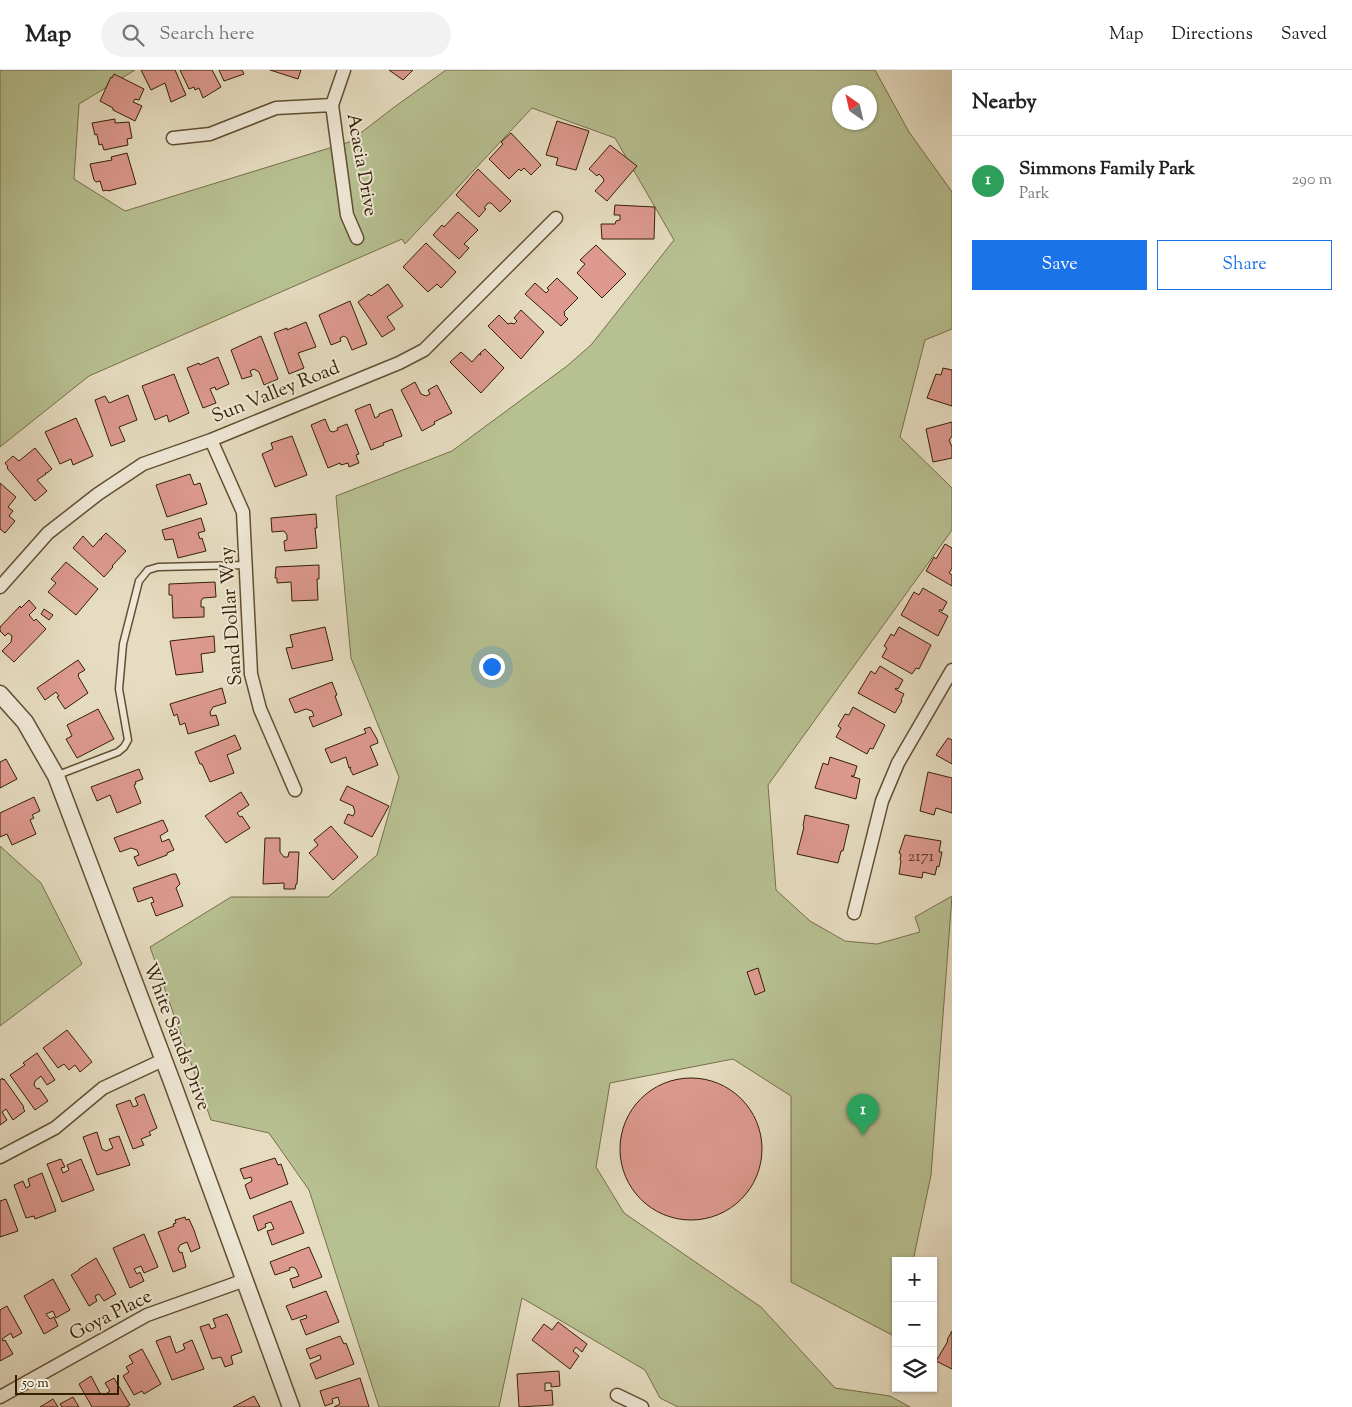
<!DOCTYPE html>
<html lang="en">
<head>
<meta charset="utf-8">
<style>
	:root { --surface:#fff; --page:#f2f2f2; --text:#222; --muted:#767676; --line:#e0e0e0; --accent:#1a73e8 }
	body { margin:0; font-family:"Sorts Mill Goudy",serif; background:var(--page); color:var(--text) }
	.controls { position:absolute; right:15px; bottom:15px; display:grid; overflow:hidden; border-radius:0px; box-shadow:0 1px 4px #0004 }
	.controls button { width:45px; height:45px; display:grid; place-items:center; padding:0; border:0; border-bottom:1px solid var(--line); background:var(--surface); color:var(--text); font:25px sans-serif }
	.compass { position:absolute; left:832px; top:15px; width:45px; height:45px; border-radius:50%; background:var(--surface); box-shadow:0 1px 4px #0004; rotate:326deg }
	.scale { position:absolute; left:15px; bottom:12px; width:104px; box-sizing:border-box; padding-left:5px; border:2px solid #352000; border-top:0; font-size:14px; line-height:18px; white-space:nowrap; color:#352000; -webkit-text-stroke:4px #efe8d7; paint-order:stroke }
	.you { position:absolute; left:491px; top:596px; width:18px; height:18px; margin:-12px; border:4px solid #fff; border-radius:50%; background:#1a73e8; box-shadow:0 0 0 8px #1a73e833 }
	.badge { display:grid; place-items:center; width:32px; height:32px; border-radius:50%; background:var(--accent); color:#fff; font-size:16px; font-weight:700 }
	.pin { position:absolute; translate:-50% -41px; filter:drop-shadow(0 1px 2px #0008) }
	.pin::after { content:''; position:absolute; top:26px; width:18px; height:15px; background:inherit; clip-path:polygon(0 0,100% 0,50% 100%) }
	.list { margin:0; padding:0; list-style:none }
	h2 { display:flex; justify-content:space-between; align-items:center; height:65px; margin:0; padding:0 20px; font-size:21px }
	h2 small { font-size:16px; font-weight:400; color:var(--muted) }
	.list li { display:grid; grid-template-columns:32px 1fr auto; gap:15px; align-items:center; box-sizing:border-box; height:90px; padding:0 20px; border-top:1px solid var(--line) }
	.list b { display:block; font-size:19px; white-space:nowrap }
	.list p { margin:0; font-size:16px; white-space:nowrap; color:var(--muted) }
	.list em { font-size:16px; font-style:normal; color:var(--muted) }
	.actions { display:flex; gap:10px; padding:15px 20px }
	.actions a { flex:1; padding:11px 0; border:1px solid var(--accent); border-radius:0px; text-align:center; font-size:18px; color:var(--accent) }
	.actions .main { background:var(--accent); color:#fff }
	.icon { flex:none; width:28px; height:28px; fill:none; stroke:currentColor; stroke-width:2; stroke-linecap:round; stroke-linejoin:round }
	.map { position:relative; flex:none; width:952px; height:1337px; overflow:hidden }
	header { display:flex; align-items:center; gap:30px; box-sizing:border-box; height:70px; padding:0 25px; background:var(--surface); border-bottom:1px solid var(--line) }
	header strong { font-size:24px }
	nav { display:flex; gap:28px; margin-inline-start:auto; font-size:18px }
	.search { width:350px; height:45px; background:var(--page); display:flex; align-items:center; gap:12px; box-sizing:border-box; padding:0 18px; border-radius:28px; color:var(--muted); font-size:19px }
	main { display:flex }
	aside { flex:1; background:var(--surface) }
	.map>svg:first-child { display:block }
	.green { fill:#b7c091; stroke:#767048; fill-rule:evenodd }
	.building { fill:#dd9990; stroke:#352000 }
	.lines { fill:none; stroke-linecap:round; stroke-linejoin:round }
	.service-casing { stroke:#614f30; stroke-width:9 }
	.minor-casing { stroke:#614f30; stroke-width:15 }
	.tertiary-casing { stroke:#614f30; stroke-width:19 }
	.service { stroke:#efe8d7; stroke-width:6 }
	.minor { stroke:#efe8d7; stroke-width:12 }
	.tertiary { stroke:#efe8d7; stroke-width:16 }
	.labels { text-anchor:middle; dominant-baseline:central; stroke-width:4; stroke-linejoin:round; paint-order:stroke }
	.number-label { font-size:16px; fill:#5f3e24 }
	.street-label { font-size:19px; fill:#352000; stroke:#efe8d7 }
</style>
</head>
<body>
<header>
<strong>Map</strong>
<div class="search"><svg class="icon" aria-label="search" viewBox="0 0 24 24"><circle cx="10" cy="10" r="6"/><path d="M15 15l6 6"/></svg>Search here</div>
<nav><a>Map</a><a>Directions</a><a>Saved</a></nav>
</header>
<main>
<div class="map">
<svg width="952" height="1337" viewBox="0 0 952 1337">
	<rect width="100%" height="100%" fill="#e6dcc1"/>
	<filter id="stains"><feTurbulence type="fractalNoise" baseFrequency=".004" numOctaves="4"/><feColorMatrix values="0 0 0 0 .2 0 0 0 0 .09 0 0 0 0 .02 0 0 0 .5 -.17"/></filter>
	<radialGradient id="worn" r=".72"><stop offset=".6" stop-color="#630" stop-opacity="0"/><stop offset="1" stop-color="#630" stop-opacity=".3"/></radialGradient>
	<!-- green -->
	<path class="green" d="M0,0H135L79,34L74,109L125,141L349,72L393,38L446,0H875L909,62L952,122V259L925,270L900,367L952,418V460L768,715L776,820L810,851L845,871L877,874L920,862L915,847L952,826L931,1105L913,1191H896V1267L791,1212V1026L733,989L610,1013L596,1097L624,1143L761,1237L835,1318L890,1326L910,1337H678L660,1328L645,1300L522,1228L499,1337H379L309,1120L269,1063L211,1050L150,877L231,827H328L377,785L399,707L351,588L336,426L452,381L567,296L591,275L674,170L615,68L532,38L405,174L402,169L89,306L0,377ZM839,22H869V52H839Z
		M0,776L41,813L82,894L0,956Z"/>
	<!-- building -->
	<path class="building" d="M141,0H175L186,25L171,32L165,13L151,20Z
		M180,0H212L221,17L203,28L199,18L195,20L194,17L189,19Z
		M219,0H242L244,4L224,11Z
		M270,0H301L298,9Z
		M389,0H413L403,10Z
		M114,4L144,19L139,30L135,29L133,32L142,36L135,51L113,40V38L100,31L111,7L112,8Z
		M115,49V53L129,52L132,68L127,69L128,75L104,80L102,74L99,75L97,64L95,65L92,53Z
		M557,51L589,61L576,100L556,95L558,88L546,85Z
		M511,63L541,95L531,105L524,98L521,101L519,99L509,109L489,89L503,74L501,72Z
		M610,75L637,96L607,131L595,121L604,111L603,108L599,104L597,106L589,99Z
		M127,83L136,114L108,121L107,120L103,121L100,111L96,112L94,110L90,94L112,90L111,87Z
		M478,99L511,131L500,142L491,133H488L484,138L486,139L479,147L456,125Z
		M615,135L655,137L654,169H602L601,154H615L616,151L620,150V145H614Z
		M458,142L478,160L464,174L469,178L459,189L433,165L442,155L444,157Z
		M426,173L456,202L441,218L437,214L428,222L403,197Z
		M596,175L626,204L602,228L577,203L585,194L580,190Z
		M557,208L578,228L564,242L565,244L564,245L568,249L561,256L525,224L535,213L546,223L549,220L547,218Z
		M388,214L403,236L387,247L395,259L382,267L358,232L369,224L371,226Z
		M350,231L367,274L352,280L347,268L344,266L340,268L341,271L331,275L319,245Z
		M521,240L544,262L521,289L488,256L499,245L508,254L511,253L514,254L517,251L514,248Z
		M306,252L316,277L298,283L304,298L289,304L274,263L287,258V260Z
		M261,266L278,309L264,315L259,302L254,299L250,301L252,306L242,309L231,280Z
		M485,279L504,298L481,323L450,292L461,282L472,292L479,284L481,285L480,283Z
		M218,287L229,314L216,320L215,317L210,319L216,333L203,338L187,298L199,293L200,295Z
		M943,298L952,300V336L927,328L936,304L941,305Z
		M174,304L189,343L169,352L167,345L155,350L142,316Z
		M415,312L421,324L426,326L430,324L428,320L437,315L452,343L434,352L435,354L422,361L401,320Z
		M128,325L137,350L119,357L125,371L111,376L95,330L105,326L109,333Z
		M370,334L375,348L379,346V344L392,339L402,366L383,373L384,375L371,380L355,340Z
		M76,348L93,386L73,395L71,389L60,394L45,362Z
		M325,349L330,361L333,362L338,360L337,358L347,354L359,384L356,385L359,393L349,397L348,393L341,395L340,393L328,398L311,355Z
		M952,352V366L949,370L952,377V388L933,392L926,359Z
		M292,366L307,405L275,417L262,384L273,379L271,373Z
		M35,378L52,399L47,403H45L46,404L37,410L47,421L35,431L7,398L8,397L5,393L13,386L19,391Z
		M190,404L194,415L200,413L207,434L167,447L156,415Z
		M0,413L16,427L8,437L13,441L9,446L15,451L5,463L0,459Z
		M316,444L317,458H315L317,478L285,481L284,471L287,470V465L284,461L272,462L271,448Z
		M201,448L205,461L198,463L200,469L202,468L206,481L178,488L173,469L165,470L162,460Z
		M106,463L126,481L112,496L113,497L104,507L73,478L83,466L93,477L100,469H102L101,468Z
		M945,474L952,478V498L949,503L952,505V516L926,501L934,487L936,489Z
		M66,492L98,519L76,545L48,522L56,513L51,509Z
		M319,495V509H317L318,530L292,531L291,512L277,513V508H275L276,497Z
		M215,512L216,527L203,528L201,531V537H204V547L173,548L172,525H169V514Z
		M923,518L947,532L942,541L940,539L939,541L948,546L938,566L901,545L914,522L919,525Z
		M29,530L36,538L29,545L34,551L36,549L46,559L14,592L2,581L11,572L12,566L8,563L5,566L0,561V557L20,536L21,538Z
		M44,539L53,545L49,550L41,544Z
		M325,557L333,590L292,599L286,578L293,577L290,565Z
		M899,557L931,575L919,599L916,598L912,604L882,587L887,578L884,576L891,564L894,566Z
		M214,566L215,582L201,584L203,602L176,605L170,571Z
		M78,590L85,600L78,604L79,605L78,606L88,623L65,639L57,627L59,626L56,622L45,630L37,618Z
		M880,596L903,610L898,619L896,618L895,619L904,624L901,630L902,631L895,643L858,623L871,601L875,604Z
		M332,612L337,625L335,626L342,645L313,657L309,647L314,646L312,641L306,639L295,643L289,629Z
		M222,618L226,633L213,637L210,642L211,646L216,645L219,655L188,664L185,653L180,655L177,644L174,646L170,634Z
		M853,637L885,655L873,679L870,678L867,684L836,667L841,658L838,656L845,644L849,645Z
		M98,639L114,669L77,688L66,669L72,666L67,655Z
		M370,657L377,669L378,673L370,676L378,695L353,705L350,699L351,697L349,698L346,687L331,693L325,679L366,663L364,659Z
		M235,665L241,679L227,685L234,703L210,712L202,694H200L195,682Z
		M948,668L952,670V694L936,685Z
		M830,687L857,696L854,706H851L860,709L856,729L815,718L823,693L828,695Z
		M6,689L17,709L0,718V692Z
		M139,699L143,709L135,712L136,714L134,715L141,733L117,743L110,725L97,731L91,717Z
		M928,702L952,708V743L936,738L934,745L920,741Z
		M347,716L389,736L372,767L344,753L348,744L353,746L355,742L353,736L340,730Z
		M241,722L249,735L237,743L240,747L242,746L250,758L226,773L205,746Z
		M34,727L40,741L32,745L34,748L30,750L36,764L12,775L7,764L0,767V743Z
		M805,745L849,755L843,781H841L838,793L797,784L804,757L803,756Z
		M163,750L168,761L160,766L162,772L169,769L174,780L167,783V785L138,796L134,787L139,785L137,780L131,778L120,782L114,768Z
		M331,756L358,787L333,810L309,783L318,775L314,770Z
		M905,765L941,771L939,782H942L939,797L937,796L935,805L923,802L922,808L899,804L901,791L900,790L901,784L899,783Z
		M265,768H280V782L284,787H288L289,782H299L297,814H296L295,819H284V813L263,814Z
		M173,804H176L180,814L176,818L183,836L156,846L151,833L154,832L152,827L138,832L133,818Z
		M758,898L765,921L755,925L747,902Z
		M67,960L92,992L80,1002L75,995L69,1000L64,994L58,998L43,978Z
		M37,983L55,1010L47,1015L41,1006L35,1011L34,1015L37,1019L39,1018L48,1031L35,1040L10,1005L25,995L23,993Z
		M2,1008L3,1010L4,1009L24,1037L23,1038L25,1041L13,1050L6,1039L2,1042L7,1050L0,1055V1010Z
		M620 1079a71 71 0 1 1 142 0a71 71 0 1 1-142 0Z
		M144,1024L157,1058L149,1062L151,1065L141,1069L144,1075L133,1079L116,1035L130,1030L133,1037L138,1035L135,1028Z
		M97,1062L102,1079L106,1081L113,1078L109,1069L119,1066L130,1095L97,1105L83,1067Z
		M275,1088L278,1095L281,1094L288,1114L250,1129L245,1115L252,1111L251,1107L244,1109L240,1099Z
		M61,1089L65,1097L61,1098L63,1103L69,1100L67,1095L81,1089L94,1120L62,1132L47,1094Z
		M42,1103L56,1141L35,1149L34,1146L26,1148L14,1115L23,1111L26,1118L30,1116L28,1109Z
		M6,1129L18,1161L0,1167V1131Z
		M291,1131L304,1163L272,1175L267,1161L274,1159L271,1152L265,1154L266,1157L258,1161L253,1146Z
		M185,1147L186,1150L189,1149L194,1160L200,1178L191,1182L187,1172L180,1175L178,1179L180,1183L182,1182L186,1197L173,1202L158,1162L174,1156L173,1154L176,1153L175,1150Z
		M144,1164L158,1197L144,1203L141,1196L134,1199L137,1204L140,1202L144,1211L130,1218L113,1178Z
		M309,1177L322,1207L293,1218L290,1209L299,1206L296,1199L293,1197L289,1198L290,1200L275,1205L270,1192Z
		M96,1188L116,1224L104,1231L99,1224L95,1226L97,1231L89,1236L71,1205L79,1200V1199Z
		M53,1209L70,1240L56,1248L53,1241L46,1244L50,1249L54,1247L58,1256L44,1264L24,1226Z
		M326,1221L339,1252L306,1265L300,1250L307,1248L306,1245L292,1250L286,1236Z
		M7,1236L22,1263L13,1268L11,1263L2,1269L3,1271L5,1270L13,1284L0,1291V1240Z
		M227,1244L228,1247H229L242,1282L231,1286L233,1294L225,1297L221,1287L212,1289L200,1257L209,1254L211,1259L216,1257L213,1249Z
		M558,1252L587,1274L582,1282L576,1277L573,1281L579,1286L570,1299L532,1270L544,1254L552,1260Z
		M952,1261V1299L936,1291L948,1271L947,1270Z
		M170,1266L176,1283L185,1279L183,1274L192,1270L204,1299L172,1310L156,1271Z
		M340,1266L344,1274L346,1273L354,1294L316,1309L310,1294L321,1289L320,1285L310,1289L306,1279Z
		M142,1279L161,1314L144,1324L142,1321L134,1325L123,1306L129,1302L126,1297L133,1293L129,1286Z
		M559,1301L560,1316L551,1317V1313H545V1321L552,1320L553,1335L519,1337L517,1304Z
		M91,1306L100,1323L104,1325L110,1321L105,1313L114,1308L130,1335L126,1337H92L79,1314Z
		M360,1308L369,1337H334L340,1334L338,1327L332,1329L333,1333L325,1336L320,1321Z
		M254,1326L260,1337H233Z
		M73,1327L79,1337H62L60,1334Z
		M53,1329L58,1337H40Z"/>
	<g class="lines">
		<defs>
			<path id="service" d="M58,705L118,682L124,677L128,670L119,619L123,574L139,511L148,500L158,497L246,495"/>
			<path id="minor" d="M344,0L332,35L347,145L357,168
				M173,68L210,64L276,38L332,35
				M211,370L243,442L251,604L260,639L295,720
				M0,517L48,463L98,424L143,394L211,370L399,293L424,280L556,148
				M854,843L882,731L898,693L952,600
				M0,1087L55,1058L103,1018L163,990
				M617,1325L642,1337
				M0,1327L147,1245L245,1210"/>
			<path id="tertiary" d="M0,624L25,652L56,706L172,1012L291,1337"/>
		</defs>
		<!-- service casing -->
		<use href="#service" class="service-casing"/>
		<!-- minor casing -->
		<use href="#minor" class="minor-casing"/>
		<!-- tertiary casing -->
		<use href="#tertiary" class="tertiary-casing"/>
		<!-- service -->
		<use href="#service" class="service"/>
		<!-- minor -->
		<use href="#minor" class="minor"/>
		<!-- tertiary -->
		<use href="#tertiary" class="tertiary"/>
	</g>
	<g class="labels">
		<!-- number labels -->
		<g class="number-label">
			<text x="921" y="787">2171</text>
		</g>
		<!-- street labels -->
		<g class="street-label">
			<text transform="translate(361 95) rotate(80)">Acacia Drive</text>
			<text transform="translate(276 323) rotate(-22)">Sun Valley Road</text>
			<text transform="translate(232 546) rotate(-94)">Sand Dollar Way</text>
			<text transform="translate(176 967) rotate(69)">White Sands Drive</text>
			<text transform="translate(111 1246) rotate(-27)">Goya Place</text>
		</g>
	</g>
	<rect width="100%" height="100%" filter="url(#stains)"/>
	<rect width="100%" height="100%" fill="url(#worn)"/>
</svg>
<div class="controls">
<button>+</button>
<button>−</button>
<button><svg class="icon" aria-label="layers" viewBox="0 0 24 24"><path d="M12 4l9 5-9 5-9-5zM3 14l9 5 9-5"/></svg></button>
</div>
<svg class="compass" viewBox="-18 -18 36 36"><path d="M0-13l5 13h-10z" fill="#e53935"/><path d="M0 13l5-13h-10z" fill="#767676"/></svg>
<div class="scale">50 m</div>
<div class="you"></div>
<div class="pin badge" style="left:863px;top:1065px;background:#2e9e5b">1</div>
</div>
<aside>
<h2>Nearby<small></small></h2>
<ul class="list">
<li><span class="badge" style="background:#2e9e5b">1</span><div><b>Simmons Family Park</b><p>Park</p></div><em>290 m</em></li>
</ul>
<div class="actions"><a class="main">Save</a><a>Share</a></div>
</aside>
</main>
</body>
</html>
